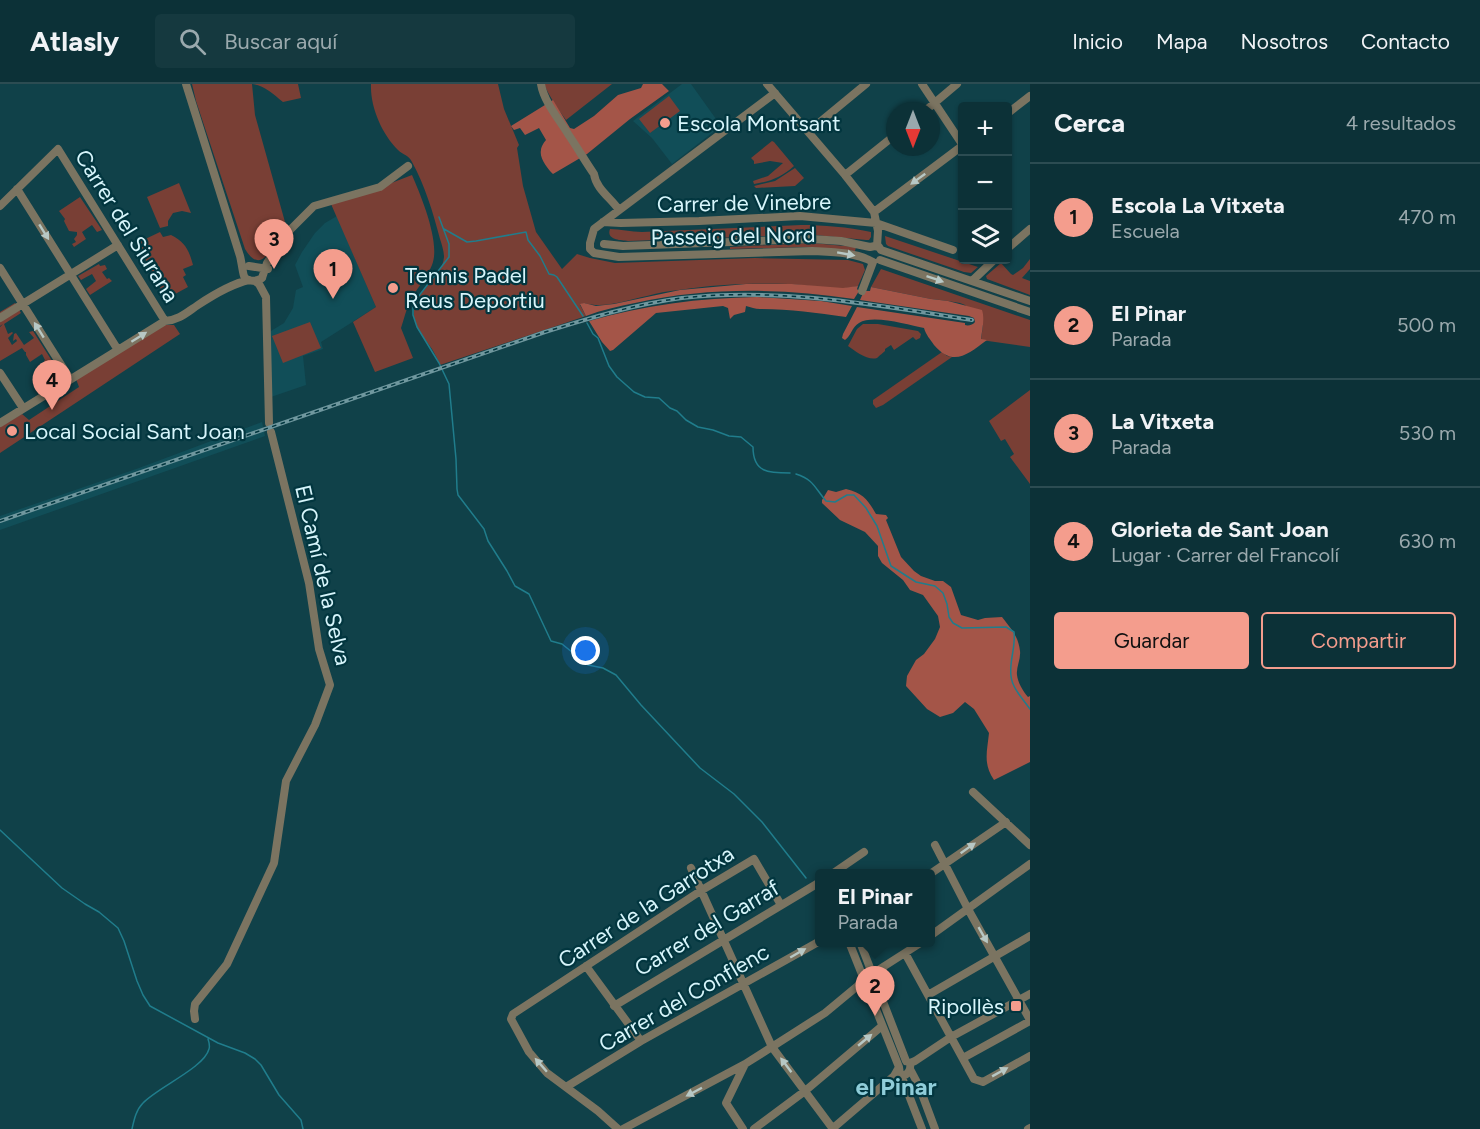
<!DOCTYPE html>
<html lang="es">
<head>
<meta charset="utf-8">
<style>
	:root { --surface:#0c3137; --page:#15393f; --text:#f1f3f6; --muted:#9aa9ad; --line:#2c4c52; --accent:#f49d8d }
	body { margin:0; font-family:Figtree,sans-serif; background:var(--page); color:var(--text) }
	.controls { position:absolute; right:18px; top:18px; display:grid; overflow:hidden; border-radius:6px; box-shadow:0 2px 4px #0004 }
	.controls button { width:54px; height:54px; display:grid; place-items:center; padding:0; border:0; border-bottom:2px solid var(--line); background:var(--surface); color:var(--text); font:30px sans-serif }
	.compass { position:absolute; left:886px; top:18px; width:54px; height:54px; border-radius:50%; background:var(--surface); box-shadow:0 2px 4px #0004; rotate:180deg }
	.you { position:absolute; left:586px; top:567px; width:21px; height:21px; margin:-15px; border:4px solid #fff; border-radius:50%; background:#1a73e8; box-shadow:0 0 0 9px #1a73e833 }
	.badge { display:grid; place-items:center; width:39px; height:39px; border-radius:50%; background:var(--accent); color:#111; font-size:20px; font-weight:700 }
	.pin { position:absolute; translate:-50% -50px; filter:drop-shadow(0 2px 3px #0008) }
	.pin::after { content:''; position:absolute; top:32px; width:21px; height:18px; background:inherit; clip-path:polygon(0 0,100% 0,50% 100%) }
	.popup { position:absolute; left:815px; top:785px; width:120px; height:78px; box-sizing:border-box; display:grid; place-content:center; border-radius:6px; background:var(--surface); filter:drop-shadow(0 2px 4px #0005); font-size:20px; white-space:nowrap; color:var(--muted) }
	.popup b { font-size:22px; color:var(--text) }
	.popup::after { content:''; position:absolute; left:50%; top:100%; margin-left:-12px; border:12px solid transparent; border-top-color:var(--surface) }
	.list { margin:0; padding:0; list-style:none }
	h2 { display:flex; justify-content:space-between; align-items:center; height:78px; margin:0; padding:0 24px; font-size:26px }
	h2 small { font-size:20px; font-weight:400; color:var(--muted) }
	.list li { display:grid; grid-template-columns:39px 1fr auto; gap:18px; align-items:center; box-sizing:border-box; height:108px; padding:0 24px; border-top:2px solid var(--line) }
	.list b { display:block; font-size:22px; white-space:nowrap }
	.list p { margin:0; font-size:20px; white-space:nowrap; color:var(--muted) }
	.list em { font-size:20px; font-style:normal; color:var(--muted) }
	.actions { display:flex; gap:12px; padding:18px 24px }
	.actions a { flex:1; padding:14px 0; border:2px solid var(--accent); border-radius:6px; text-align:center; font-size:21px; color:var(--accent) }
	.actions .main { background:var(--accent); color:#111 }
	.icon { flex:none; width:33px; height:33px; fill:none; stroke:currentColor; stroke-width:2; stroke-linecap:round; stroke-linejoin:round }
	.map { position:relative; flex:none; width:1030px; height:1045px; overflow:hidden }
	header { display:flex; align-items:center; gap:36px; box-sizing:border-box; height:84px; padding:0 30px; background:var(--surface); border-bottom:2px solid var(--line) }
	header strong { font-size:28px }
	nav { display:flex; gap:33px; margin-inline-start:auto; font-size:21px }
	.search { width:420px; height:54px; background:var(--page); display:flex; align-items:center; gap:15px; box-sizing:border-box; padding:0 21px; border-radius:6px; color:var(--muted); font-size:22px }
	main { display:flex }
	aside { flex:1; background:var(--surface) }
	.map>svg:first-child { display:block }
	.built { fill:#114e58 }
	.green { fill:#793f35 }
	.forest { fill:#a45548 }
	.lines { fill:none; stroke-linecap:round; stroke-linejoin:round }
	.stream { stroke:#207d8c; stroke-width:1.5 }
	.minor { stroke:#7b7461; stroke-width:8 }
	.rail-casing { stroke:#6f979e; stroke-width:4 }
	.rail { stroke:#02363f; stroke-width:1.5; stroke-dasharray:4.5; stroke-linecap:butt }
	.oneway { fill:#b7c8c5 }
	.poi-dot { fill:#f49d8d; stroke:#02363f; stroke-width:2 }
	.labels { text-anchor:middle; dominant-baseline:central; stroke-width:4.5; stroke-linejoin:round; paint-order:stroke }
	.poi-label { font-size:22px; fill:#d7f5fb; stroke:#02363f; text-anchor:start }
	.street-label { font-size:22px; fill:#d7f5fb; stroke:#02363f }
	.neighbourhood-label { font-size:24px; font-weight:bold; fill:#8fcdd9; stroke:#02363f }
</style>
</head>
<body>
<header>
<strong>Atlasly</strong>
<div class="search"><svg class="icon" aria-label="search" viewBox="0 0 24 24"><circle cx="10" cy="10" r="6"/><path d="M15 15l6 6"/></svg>Buscar aquí</div>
<nav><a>Inicio</a><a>Mapa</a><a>Nosotros</a><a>Contacto</a></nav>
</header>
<main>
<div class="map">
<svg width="1030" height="1045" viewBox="0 0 1030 1045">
	<rect width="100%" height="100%" fill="#104149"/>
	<!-- built -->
	<path class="built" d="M682,0H691L721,42L672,80L652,54L633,37Z
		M337,132L376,223L321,258L323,265L303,272L306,301L268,314L266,250L284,239L293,224L296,206L303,203L295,181L302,168L315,149L325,139Z
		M262,338L265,352L0,446V432L139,384Z"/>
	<!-- green -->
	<path class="green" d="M192,0H298L301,14L283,18C273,10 264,1 252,0L255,31L285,138C283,147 280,153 275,160C266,175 257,185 245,165L196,17Z
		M371,0H498L504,25L519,61L517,64L523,102L536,148L562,185L577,170L590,174L615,179L755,174L848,176L863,180L865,186L858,202C836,208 812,201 789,200C752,199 715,200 679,206C668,207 657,209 647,212C626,216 605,225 584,219L580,221L586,232L440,281C438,276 435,270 432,265C426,256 418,248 415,238C407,209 442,198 444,173C444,168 442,161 440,155C433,128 425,102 412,78C409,71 403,71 398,66C382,50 370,23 371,0Z
		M544,0H612L566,36C558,25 549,12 544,0Z
		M669,12L680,27L650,49L639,35Z
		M772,57L774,58L794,82C782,93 769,98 754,100L753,97L768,92L783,79L770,77L754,80V77L751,74Z
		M795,84L804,94L795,102L756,104L754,102L775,97Z
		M412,91C421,112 441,159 432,181C427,194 416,205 410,217C406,226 404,235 401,244L413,274L375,288L353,238L376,223L331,120L363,110Z
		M179,99L191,129L182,127L173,129L168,137V142L160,144L147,113Z
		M80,113L102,146L97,148L92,141L82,148L86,155L74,163L72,160L76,158L74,155L77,151V148L69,147L64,137L65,135L59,127Z
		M801,141C824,141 847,143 871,148V153L869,156H866L815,151H799L628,157C620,156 606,156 610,145C620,145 631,148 642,148Z
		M160,148L163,153L171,151C185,158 189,166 193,181L183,185L186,191L183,193L188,203L166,215L138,161L139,158Z
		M885,152L978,183L971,189L964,188L888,162L886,160Z
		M812,159L856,163L855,167L807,163L730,165V163Z
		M1030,175V185L1022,194L1030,197V211L987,195L986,192L1001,179L1011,190L1013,191L1023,184Z
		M99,180L100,182L105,181L107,185L102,188L107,195L109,194L112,197L90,211L86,205L96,197L92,190L81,196L78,192Z
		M881,185L1030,236V263L981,256L983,241L965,221L960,219L948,217L931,215L871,203Z
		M15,219L21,229L4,240L8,250L12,248L13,249L8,254L12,261L17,257L16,255L13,257L14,250L16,249L24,261L34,254L29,248L33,247L54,280L50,283L49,281L42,285L41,283L46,280L44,277L45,276L42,270L30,278L26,271V268H25L22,264L0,277V243L3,240L0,242V228Z
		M310,238L321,264L283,279L272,252Z
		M863,240H878L918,247L921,250L920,254L916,256L913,253L894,266L891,261L885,265V267C885,267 878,273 877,274C868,277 855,267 848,262L857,245Z
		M165,241H174L180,250L0,369V343L22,330L29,336L79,303L76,295Z
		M942,268L947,272L952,273L883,321L876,324L873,320V316Z
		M1030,306V400L1010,373L1014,370L1005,355L1001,357L989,337Z"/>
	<!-- forest -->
	<path class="forest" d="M643,0H662L669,7L630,35L587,70L553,90C548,85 539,74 541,66C541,63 544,58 546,56L539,44L525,51L520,44L514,46L511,42L553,16L570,44L574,45L594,32L618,11L641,4Z
		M746,200H792L843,204L858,202L857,205L859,207L854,215C781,204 708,203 635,219C619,222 602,226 586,232L580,220L584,219L596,222L614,220L680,206Z
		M871,203L931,215L948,217L982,226C985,235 982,246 981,255L987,256C967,271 953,283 934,261C930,255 926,251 924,244C908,241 873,230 859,239C852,243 851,252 845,256L842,254L843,250L857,223L965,239V241C968,242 973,241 975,238L974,234L969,232L860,216L864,207H870Z
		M757,213L821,217L852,222L846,233C816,229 789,225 760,225C755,225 751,223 746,222L745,228L734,231L730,235L728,224L723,222L656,229L613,266L610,267L602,258L589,237C644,221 699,214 757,213Z
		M846,405C863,409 868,416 876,430L886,431L888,434L886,436L901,473L914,487L921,492L935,497H943L951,503L961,531L978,536L985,534L1002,533C1011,545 1018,551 1020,567C1021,575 1016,583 1017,591C1018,599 1023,607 1028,613L1030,612V678L994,696C983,680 987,668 989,649L974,625L965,618L953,629L940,633L927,625L906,602L907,592L916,576L924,570L935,555L940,543L938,532L923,511L910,506L903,496L882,479L878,472V462L865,448L840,436L822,419V416L828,406L836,408Z"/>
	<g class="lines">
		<!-- stream -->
		<path class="stream" d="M439,133L449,160V173L418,213L413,223V231L417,243L439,279L449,300L456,375L457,405L458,411L484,445L488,457L507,487L515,502L529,510L551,557L562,560L588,581L603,584L616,591L641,621L700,684L734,710L762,738L806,794
			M444,145L467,158L476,157L526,148L528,156L540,172L549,190L554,191L557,193L583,232
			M587,239L593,250L598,254L609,282L617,293L634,308L645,313L659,314L670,324L677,327L686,336L698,343L713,346L729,352L741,353L753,363C753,389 769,389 790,389
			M796,390C814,396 814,403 826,417L835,418L847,411H854L866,424L877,442L891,482L916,498L935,502L943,509L947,520L949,533L953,539L962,544L1006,543L1014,548C1016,563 1009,577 1011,592C1012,604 1023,615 1030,625
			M0,746L62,804L85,820L99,828L118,844L124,857L137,897L143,911L150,922L218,959L245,969L255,975L261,981L279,1011L301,1036L303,1045
			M132,1045C134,1036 136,1026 143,1019C158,1003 204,984 209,965C210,962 209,958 208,955"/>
		<!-- minor -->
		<path class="minor" d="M186,0L240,172C241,175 243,190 244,192C247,199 258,197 262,194
			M541,0C544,18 559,35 568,50C577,63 585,77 594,90C596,105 611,114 619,126
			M767,0L845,91L874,128L878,147L877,162
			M922,0L962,60
			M775,9L594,145L590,159V165L594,169L619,173L812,167C832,168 855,168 873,178
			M925,27L957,0
			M1008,29L1030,12
			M809,47L866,0
			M845,91L895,51
			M17,105L118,266
			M0,122L58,65L165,237
			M874,128L962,62
			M603,138L621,139L699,137L800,132L876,139L953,166
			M604,160L623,162L812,155L841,157L870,163L875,162L879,163L881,166L1030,217
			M1008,164L1030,145
			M880,176L1030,228
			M249,182L268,185
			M0,184L70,295
			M262,194L267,179L287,149L314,122L380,103L408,82
			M255,197L259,200L266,213L269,339
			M972,197L994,176
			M862,207L873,178
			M0,234L118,161
			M0,289L23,324
			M0,339L165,237C179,236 186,229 198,221C213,211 231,200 249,196
			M973,708L1030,761
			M935,761L968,825L1030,936
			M691,784L772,963L833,1045
			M832,790L864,768
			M930,790L1006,738
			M930,852L1030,780
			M849,858L899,983L900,990L903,992C909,990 911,984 910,979
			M860,858L906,977
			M905,869L974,995L983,998L1030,972
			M586,882L641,957
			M928,911L1030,852
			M614,922L820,798
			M195,935L194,927L195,920L227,880L274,779L286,697L315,641L330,601L319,565L309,499L271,348
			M963,974L1030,937
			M910,979L915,977L951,953L1030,910
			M910,985L919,1002L935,1045
			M901,991L922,1045
			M566,1003L641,957L820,857
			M618,1045L598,1027L547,989L529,968L511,935L513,930L702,806L754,775L781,821
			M623,1045L745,980
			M743,1045L726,1019L745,980L825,929L872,890L922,858
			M754,1045L805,1007L882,942
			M832,1045L894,992L898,985
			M1028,1045L1030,1044"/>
		<defs>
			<path id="rail" d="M0,437L545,248C590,234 635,220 682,214C779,203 876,221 972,236"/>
		</defs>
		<!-- rail casing -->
		<use href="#rail" class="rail-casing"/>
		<!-- rail -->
		<use href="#rail" class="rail"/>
	</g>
	<!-- one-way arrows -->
	<defs><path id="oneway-solid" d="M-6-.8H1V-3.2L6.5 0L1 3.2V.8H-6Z" transform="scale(1.5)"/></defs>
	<g class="oneway">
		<use href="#oneway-solid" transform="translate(918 95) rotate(144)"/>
		<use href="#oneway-solid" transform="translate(44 148) rotate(58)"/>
		<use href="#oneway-solid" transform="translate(846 170) rotate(10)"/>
		<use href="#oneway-solid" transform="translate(935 195) rotate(19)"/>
		<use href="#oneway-solid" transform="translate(39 246) rotate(-122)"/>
		<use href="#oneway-solid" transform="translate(139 253) rotate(-32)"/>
		<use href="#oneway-solid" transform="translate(968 764) rotate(-35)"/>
		<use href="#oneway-solid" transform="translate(983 851) rotate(60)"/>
		<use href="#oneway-solid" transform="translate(798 869) rotate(-30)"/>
		<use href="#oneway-solid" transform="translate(865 956) rotate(-40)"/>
		<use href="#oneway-solid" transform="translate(541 981) rotate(-131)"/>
		<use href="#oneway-solid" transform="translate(786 981) rotate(-127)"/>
		<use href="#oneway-solid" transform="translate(1000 988) rotate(-29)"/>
		<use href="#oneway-solid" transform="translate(694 1008) rotate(152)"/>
	</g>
	<!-- markers -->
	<g class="poi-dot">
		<circle cx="665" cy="39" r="6"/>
		<circle cx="393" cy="204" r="6"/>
		<circle cx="12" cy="347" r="6"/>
		<rect x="1010" y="916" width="12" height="12" rx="3"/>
	</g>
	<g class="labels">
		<!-- poi labels -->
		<g class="poi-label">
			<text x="677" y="39">Escola Montsant</text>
			<text x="405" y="191">Tennis Padel<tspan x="405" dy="25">Reus Deportiu</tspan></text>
			<text x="24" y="347">Local Social Sant Joan</text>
			<text x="1004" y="922" text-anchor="end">Ripollès</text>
		</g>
		<!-- street labels -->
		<g class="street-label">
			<text transform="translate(744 119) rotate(-1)">Carrer de Vinebre</text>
			<text transform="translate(127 142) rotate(58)">Carrer del Siurana</text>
			<text transform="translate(733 152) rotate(-1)">Passeig del Nord</text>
			<text transform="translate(323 491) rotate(77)">El Camí de la Selva</text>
			<text transform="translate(646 823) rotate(-33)">Carrer de la Garrotxa</text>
			<text transform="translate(707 844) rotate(-31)">Carrer del Garraf</text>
			<text transform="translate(684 914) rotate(-30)">Carrer del Conflenc</text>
		</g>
		<!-- neighbourhood labels -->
		<g class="neighbourhood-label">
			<text x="896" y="1002">el Pinar</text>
		</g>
	</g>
</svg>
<div class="controls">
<button>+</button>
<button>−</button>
<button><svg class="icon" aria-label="layers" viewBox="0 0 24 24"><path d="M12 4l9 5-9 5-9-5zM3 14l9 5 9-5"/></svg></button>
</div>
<svg class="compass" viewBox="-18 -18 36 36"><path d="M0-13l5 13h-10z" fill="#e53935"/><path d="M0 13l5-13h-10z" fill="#9aa9ad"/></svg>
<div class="you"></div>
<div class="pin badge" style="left:333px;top:215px">1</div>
<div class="pin badge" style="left:875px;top:932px">2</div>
<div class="popup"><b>El Pinar</b>Parada</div>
<div class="pin badge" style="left:274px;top:185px">3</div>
<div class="pin badge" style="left:52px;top:326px">4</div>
</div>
<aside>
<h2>Cerca<small>4 resultados</small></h2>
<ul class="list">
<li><span class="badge">1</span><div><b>Escola La Vitxeta</b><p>Escuela</p></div><em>470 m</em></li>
<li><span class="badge">2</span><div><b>El Pinar</b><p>Parada</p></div><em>500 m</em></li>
<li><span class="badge">3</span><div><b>La Vitxeta</b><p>Parada</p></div><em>530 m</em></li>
<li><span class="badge">4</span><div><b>Glorieta de Sant Joan</b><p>Lugar · Carrer del Francolí</p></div><em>630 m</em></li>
</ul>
<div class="actions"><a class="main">Guardar</a><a>Compartir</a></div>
</aside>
</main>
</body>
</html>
